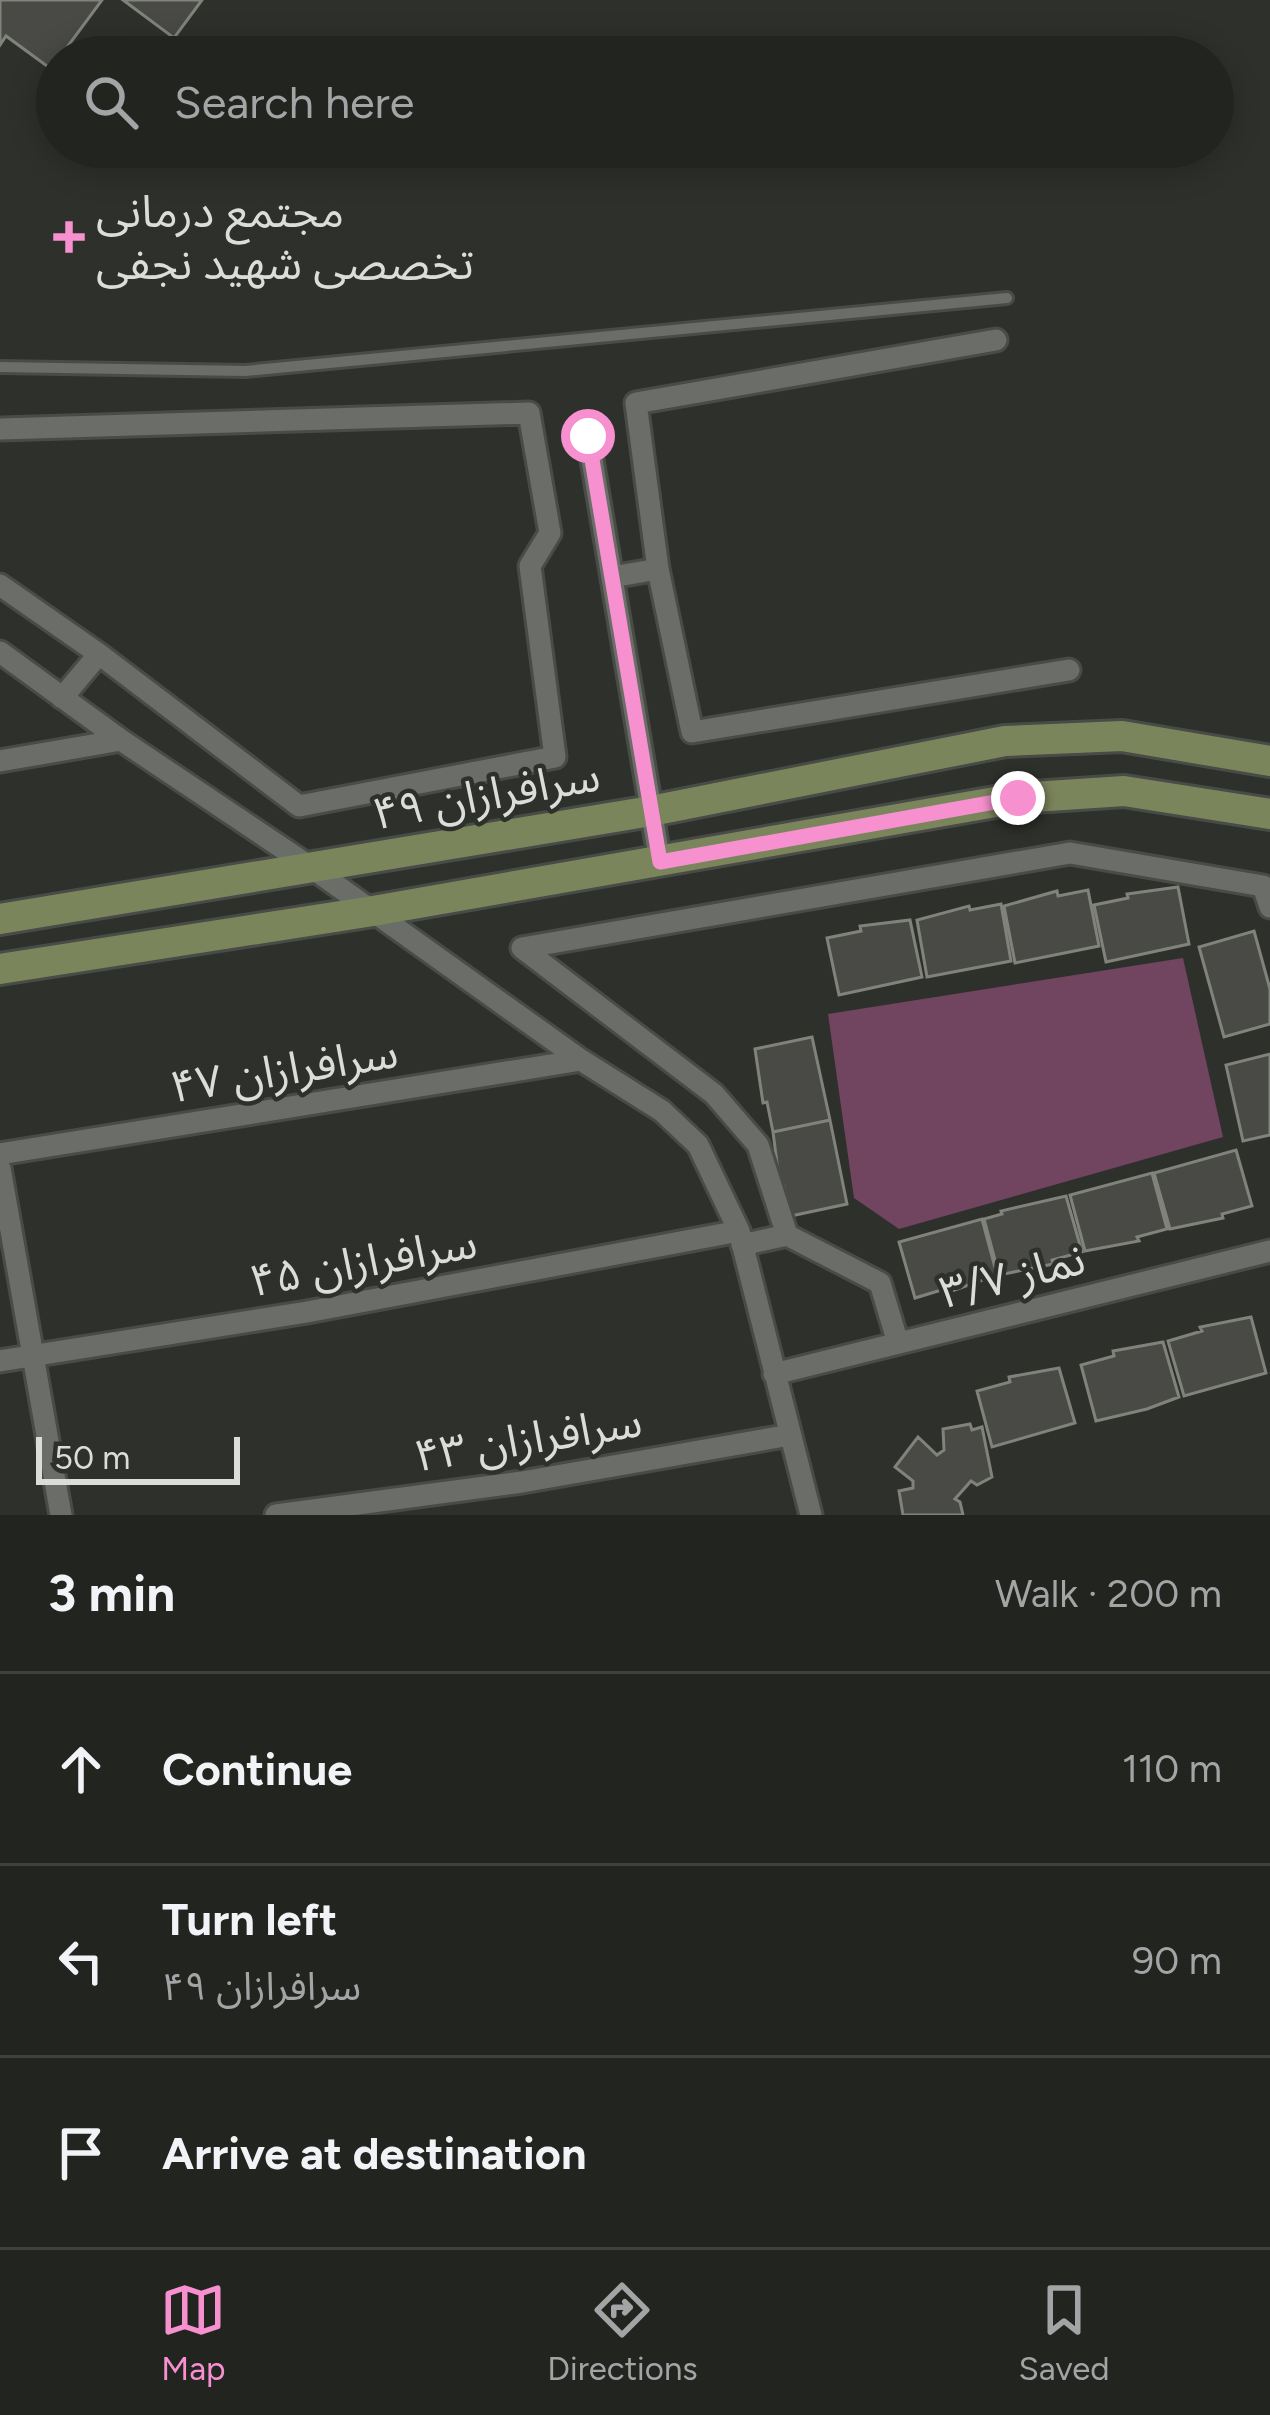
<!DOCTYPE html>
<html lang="en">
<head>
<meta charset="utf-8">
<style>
	:root { --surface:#222420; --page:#2e302d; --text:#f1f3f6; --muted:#a2a4a5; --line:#3f413e; --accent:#f790cf }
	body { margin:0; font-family:Figtree,"Noto Sans Arabic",sans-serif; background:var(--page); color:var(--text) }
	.scale { position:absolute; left:36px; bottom:30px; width:204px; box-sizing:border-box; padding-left:12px; border:6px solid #dcddda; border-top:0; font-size:33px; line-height:42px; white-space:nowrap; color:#dcddda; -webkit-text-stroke:9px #2e302b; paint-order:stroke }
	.stop { position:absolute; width:36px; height:36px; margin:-27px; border:9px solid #f790cf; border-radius:50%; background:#fff }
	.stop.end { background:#f790cf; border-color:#fff; box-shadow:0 3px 12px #0008 }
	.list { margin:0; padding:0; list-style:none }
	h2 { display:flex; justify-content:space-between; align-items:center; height:156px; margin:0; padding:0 48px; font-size:51px }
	h2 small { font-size:39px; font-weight:400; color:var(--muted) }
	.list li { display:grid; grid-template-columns:78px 1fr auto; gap:36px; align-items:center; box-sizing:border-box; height:192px; padding:0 48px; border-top:3px solid var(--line) }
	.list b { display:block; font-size:45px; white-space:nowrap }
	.list p { margin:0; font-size:39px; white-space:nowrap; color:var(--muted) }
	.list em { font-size:39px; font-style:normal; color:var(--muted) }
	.icon { flex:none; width:66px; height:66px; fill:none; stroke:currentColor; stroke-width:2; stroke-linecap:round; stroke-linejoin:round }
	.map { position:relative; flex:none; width:1270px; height:1515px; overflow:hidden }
	.search { position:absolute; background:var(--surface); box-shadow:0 6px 30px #0003; left:36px; right:36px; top:36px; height:132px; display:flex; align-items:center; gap:30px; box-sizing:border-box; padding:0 42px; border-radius:66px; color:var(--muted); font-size:45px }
	.sheet { height:732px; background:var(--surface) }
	nav { display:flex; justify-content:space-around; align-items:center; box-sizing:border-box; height:168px; border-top:3px solid var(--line); background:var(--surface); font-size:33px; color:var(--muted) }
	nav a { display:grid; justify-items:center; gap:6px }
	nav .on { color:var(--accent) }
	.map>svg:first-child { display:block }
	.green { fill:#714560 }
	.building { fill:#494a45; stroke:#80827c; stroke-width:3 }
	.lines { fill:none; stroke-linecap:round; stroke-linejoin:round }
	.lane-casing { stroke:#494b47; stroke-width:16 }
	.street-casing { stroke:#494b47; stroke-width:27 }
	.secondary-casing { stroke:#494b47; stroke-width:36 }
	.lane { stroke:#6b6d68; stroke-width:10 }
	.street { stroke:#6b6d68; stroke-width:21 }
	.secondary { stroke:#7b855c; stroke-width:30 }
	.route { stroke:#f790cf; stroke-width:15 }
	.poi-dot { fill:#f790cf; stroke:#2e302b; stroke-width:4.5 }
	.labels { text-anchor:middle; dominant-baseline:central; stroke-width:9; stroke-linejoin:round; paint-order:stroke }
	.poi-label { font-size:45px; fill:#dcddda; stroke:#2e302b; text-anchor:start }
	.street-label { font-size:45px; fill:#dcddda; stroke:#2e302b }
</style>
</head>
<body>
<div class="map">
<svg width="1270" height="1515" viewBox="0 0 1270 1515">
	<rect width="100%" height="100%" fill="#2e302b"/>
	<!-- green -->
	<path class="green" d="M1183,958L1223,1137L899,1229L854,1198L828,1014Z"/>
	<!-- building -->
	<path class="building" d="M0,0H102L51,69L6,36L0,45Z
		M123,0H202L174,38Z
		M1178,887L1189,944L1106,962L1094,905L1128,898L1127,894Z
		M1088,890L1099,946L1015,963L1004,906L1057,891L1058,896Z
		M1001,904L1011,961L927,977L917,920L969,906L970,910Z
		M910,920L922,977L839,995L827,938L861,931L860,926Z
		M1254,931L1270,989V1024L1224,1037L1199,947Z
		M812,1037L830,1120L773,1132L767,1102L763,1103L755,1049Z
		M1270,1054V1135L1243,1141L1226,1065Z
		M830,1120L847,1204L791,1216L784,1186L780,1187L773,1132Z
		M1236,1150L1252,1206L1222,1214L1223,1218L1170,1229L1154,1173Z
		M1152,1173L1167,1229L1137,1237L1139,1241L1085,1251L1070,1195Z
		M1066,1196L1082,1252L1052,1260L1053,1264L999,1275L984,1219L1002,1214L1001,1211Z
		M982,1219L997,1275L949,1292L948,1288L915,1298L899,1242Z
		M1251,1317L1266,1373L1184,1396L1168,1341L1202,1331L1200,1327Z
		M1163,1342L1179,1397L1147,1409L1096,1421L1081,1365L1114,1356L1113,1351Z
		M1059,1368L1075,1423L992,1447L977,1391L1010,1382L1009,1377Z
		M970,1424L972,1430L982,1427L992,1477L977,1485L971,1481L955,1499L960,1502L963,1515H903L899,1491L913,1488V1481L895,1467L918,1437L937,1455L944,1450L943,1429Z"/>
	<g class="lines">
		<defs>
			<path id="lane" d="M0,367L245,371L1007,298"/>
			<path id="street" d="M996,340L636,403L658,569L692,732L1069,670
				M0,429L529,413L550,533L530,566L555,757L299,806L99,654L0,585
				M588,436L660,862
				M612,577L658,569
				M0,652L121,740L315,870L581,1060L662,1111L698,1145L739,1231L811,1515
				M62,698L99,654
				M0,761L121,740
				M0,1154L581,1060
				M0,1168L61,1515
				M742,1245L787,1235
				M898,1343L880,1283L787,1235L758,1145L714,1094L522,948L1070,853L1263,886L1270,907
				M0,1361L307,1312L739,1231
				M774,1374L1270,1251
				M276,1515L522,1482L790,1435"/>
			<path id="secondary" d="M0,919L651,811L1005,741L1122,736L1270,761
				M0,969L373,911L1018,798L1124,791L1270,814"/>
		</defs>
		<!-- lane casing -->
		<use href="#lane" class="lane-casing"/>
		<!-- street casing -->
		<use href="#street" class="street-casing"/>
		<!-- secondary casing -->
		<use href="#secondary" class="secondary-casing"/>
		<!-- lane -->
		<use href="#lane" class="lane"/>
		<!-- street -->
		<use href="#street" class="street"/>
		<!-- secondary -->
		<use href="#secondary" class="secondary"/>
	</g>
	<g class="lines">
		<!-- route -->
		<path class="route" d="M588,436L660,862L1018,798"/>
	</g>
	<!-- markers -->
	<path class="poi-dot" d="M63 219h12v12h12v12h-12v12h-12v-12h-12v-12h12z"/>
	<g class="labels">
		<!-- poi labels -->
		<g class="poi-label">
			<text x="96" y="211">مجتمع درمانی<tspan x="96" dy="52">تخصصی شهید نجفی</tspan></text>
		</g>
		<!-- street labels -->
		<g class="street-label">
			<text transform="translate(486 794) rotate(-10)">سرافرازان ۴۹</text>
			<text transform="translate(284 1069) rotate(-9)">سرافرازان ۴۷</text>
			<text transform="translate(363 1261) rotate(-10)">سرافرازان ۴۵</text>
			<text transform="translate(1012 1275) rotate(-14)">نماز ۳/۷</text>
			<text transform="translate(528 1438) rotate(-9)">سرافرازان ۴۳</text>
		</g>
	</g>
</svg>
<div class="scale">50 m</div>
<div class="stop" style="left:588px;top:436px"></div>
<div class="stop end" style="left:1018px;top:798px"></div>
<div class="search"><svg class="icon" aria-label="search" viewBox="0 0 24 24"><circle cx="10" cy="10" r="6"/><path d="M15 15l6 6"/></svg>Search here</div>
</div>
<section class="sheet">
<h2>3 min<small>Walk · 200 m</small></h2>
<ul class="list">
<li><svg class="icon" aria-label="ahead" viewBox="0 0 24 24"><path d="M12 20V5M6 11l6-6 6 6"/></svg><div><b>Continue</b></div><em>110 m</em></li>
<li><svg class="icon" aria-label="left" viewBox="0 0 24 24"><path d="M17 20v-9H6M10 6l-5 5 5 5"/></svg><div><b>Turn left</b><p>سرافرازان ۴۹</p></div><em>90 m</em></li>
<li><svg class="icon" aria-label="arrive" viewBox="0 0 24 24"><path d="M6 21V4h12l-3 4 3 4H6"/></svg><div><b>Arrive at destination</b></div></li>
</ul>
</section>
<nav>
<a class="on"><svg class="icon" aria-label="map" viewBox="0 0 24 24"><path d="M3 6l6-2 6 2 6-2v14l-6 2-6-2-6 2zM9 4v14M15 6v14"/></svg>Map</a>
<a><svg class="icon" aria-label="directions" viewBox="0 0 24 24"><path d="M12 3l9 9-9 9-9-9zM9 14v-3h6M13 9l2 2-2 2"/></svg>Directions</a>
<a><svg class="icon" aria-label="saved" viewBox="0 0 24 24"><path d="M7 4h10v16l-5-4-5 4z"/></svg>Saved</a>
</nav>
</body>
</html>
